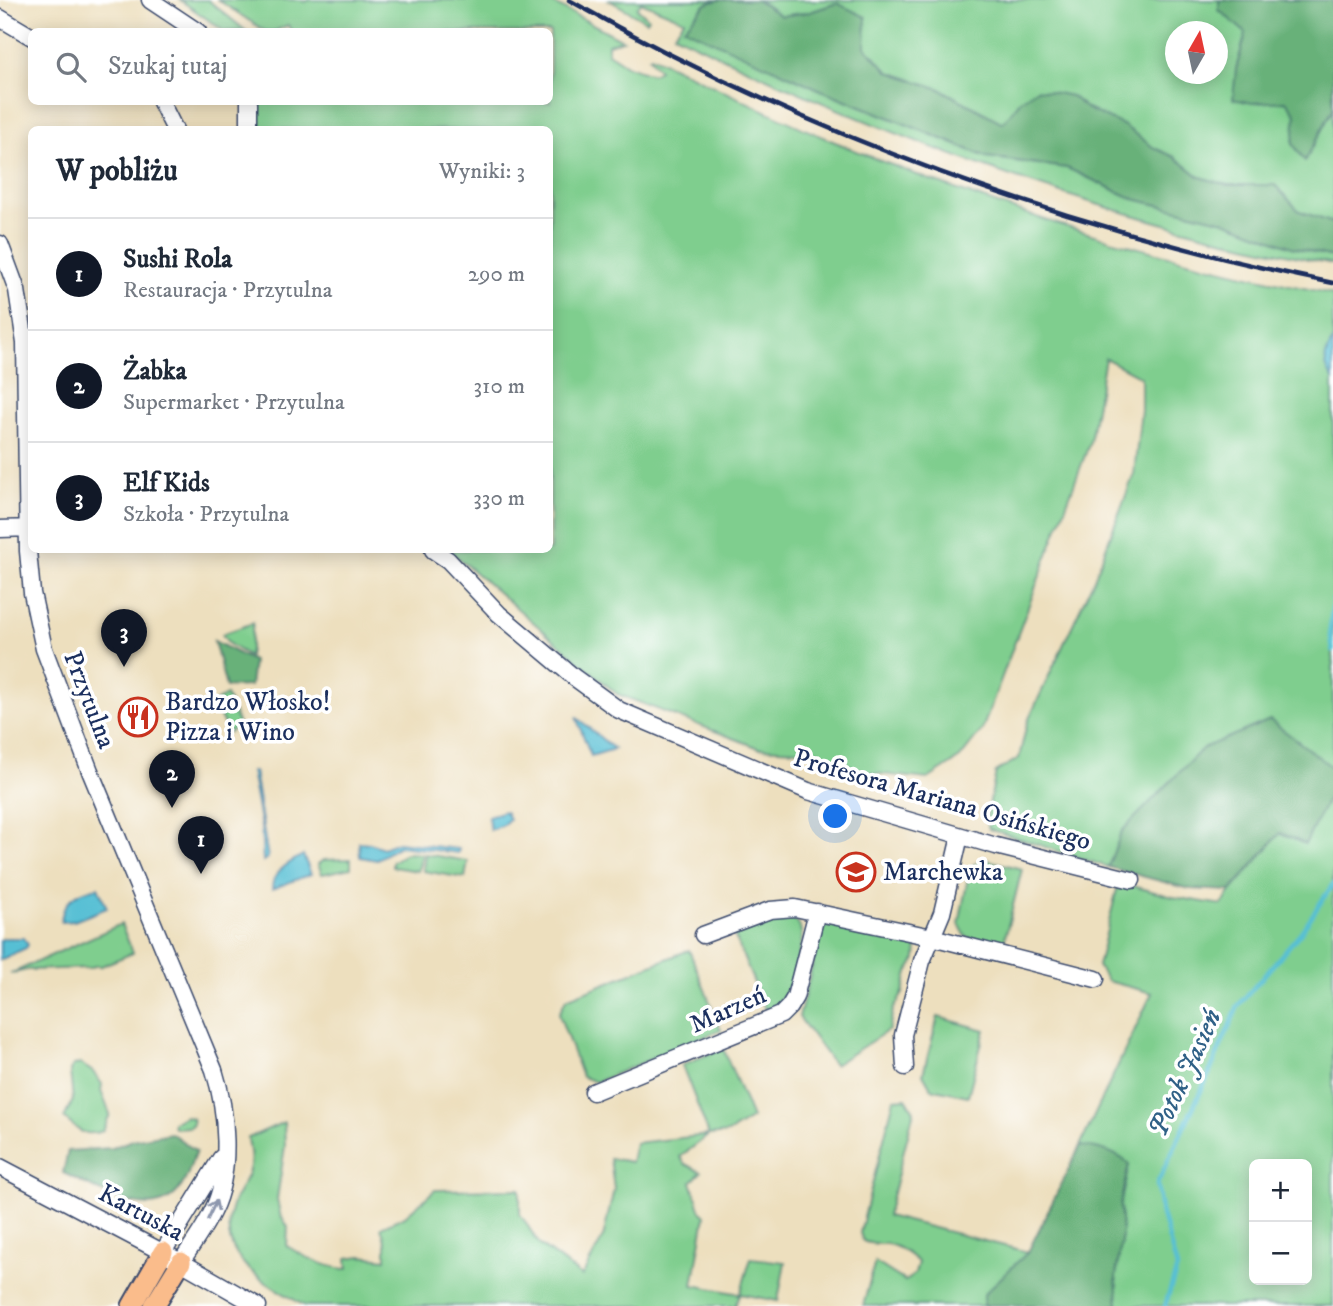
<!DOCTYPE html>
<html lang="pl">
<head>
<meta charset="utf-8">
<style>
	:root { --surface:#fff; --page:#f2f2f3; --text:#1f2937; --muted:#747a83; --line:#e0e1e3; --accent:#111827 }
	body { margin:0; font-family:"IM FELL DW Pica",serif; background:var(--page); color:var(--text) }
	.controls { position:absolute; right:21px; bottom:21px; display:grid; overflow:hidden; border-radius:10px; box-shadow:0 4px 18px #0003 }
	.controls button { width:63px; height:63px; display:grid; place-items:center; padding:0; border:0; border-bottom:2px solid var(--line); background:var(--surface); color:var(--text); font:35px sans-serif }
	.compass { position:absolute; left:1165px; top:21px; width:63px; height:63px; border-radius:50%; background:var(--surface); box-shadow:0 4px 18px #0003; rotate:9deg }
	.you { position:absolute; left:836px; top:817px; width:24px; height:24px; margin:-18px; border:5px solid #fff; border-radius:50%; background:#1a73e8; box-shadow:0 0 0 10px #1a73e833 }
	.badge { display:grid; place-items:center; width:46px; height:46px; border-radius:50%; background:var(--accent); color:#fff; font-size:23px; font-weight:700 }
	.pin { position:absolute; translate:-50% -58px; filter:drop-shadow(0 2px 4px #0008) }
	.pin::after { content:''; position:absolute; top:37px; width:24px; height:21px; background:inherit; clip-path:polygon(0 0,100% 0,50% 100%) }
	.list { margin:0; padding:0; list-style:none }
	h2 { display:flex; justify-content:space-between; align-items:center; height:91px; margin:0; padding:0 28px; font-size:30px }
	h2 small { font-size:23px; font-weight:400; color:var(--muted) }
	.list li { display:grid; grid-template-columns:46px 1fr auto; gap:21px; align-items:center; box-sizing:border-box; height:112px; padding:0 28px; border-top:2px solid var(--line) }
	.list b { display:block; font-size:26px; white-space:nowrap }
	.list p { margin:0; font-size:23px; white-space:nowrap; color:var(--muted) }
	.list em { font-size:23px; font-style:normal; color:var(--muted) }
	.icon { flex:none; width:38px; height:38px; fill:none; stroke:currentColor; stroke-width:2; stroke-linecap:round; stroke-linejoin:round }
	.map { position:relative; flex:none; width:1333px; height:1306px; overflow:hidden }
	.search { position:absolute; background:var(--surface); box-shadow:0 4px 18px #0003; left:28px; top:28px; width:525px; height:77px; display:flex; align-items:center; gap:18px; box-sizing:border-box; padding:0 24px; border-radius:10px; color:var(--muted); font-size:26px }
	.panel { position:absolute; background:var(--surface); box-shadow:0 4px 18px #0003; left:28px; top:126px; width:525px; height:427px; border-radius:10px }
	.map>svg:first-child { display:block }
	.green { fill:#7fce8e; stroke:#4d7e76; stroke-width:2; fill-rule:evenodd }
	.forest { fill:#67b179; stroke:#41706c; stroke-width:2 }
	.water { fill:#57bfd4; stroke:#397799; stroke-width:2 }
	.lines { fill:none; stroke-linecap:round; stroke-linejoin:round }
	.stream { stroke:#57bfd4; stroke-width:4.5 }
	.minor-casing { stroke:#3a496c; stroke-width:19 }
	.major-casing { stroke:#3a496c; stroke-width:23 }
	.minor { stroke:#fff; stroke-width:16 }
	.major { stroke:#fabc8b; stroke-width:19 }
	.rail { stroke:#1b2f5e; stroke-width:4.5 }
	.oneway { stroke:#8d97ae }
	.labels { text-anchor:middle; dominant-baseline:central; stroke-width:7; stroke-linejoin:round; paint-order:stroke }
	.street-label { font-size:26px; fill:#1b2f5e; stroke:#fff }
	.poi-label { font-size:26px; fill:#1b2f5e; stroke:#fff; text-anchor:start }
	.water-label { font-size:28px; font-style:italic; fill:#306187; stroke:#fff }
</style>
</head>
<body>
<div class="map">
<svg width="1333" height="1306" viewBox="0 0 1333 1306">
	<rect width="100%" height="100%" fill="#fff"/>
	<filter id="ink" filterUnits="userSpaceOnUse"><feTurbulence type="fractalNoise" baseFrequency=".0143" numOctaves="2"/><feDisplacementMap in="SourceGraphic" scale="14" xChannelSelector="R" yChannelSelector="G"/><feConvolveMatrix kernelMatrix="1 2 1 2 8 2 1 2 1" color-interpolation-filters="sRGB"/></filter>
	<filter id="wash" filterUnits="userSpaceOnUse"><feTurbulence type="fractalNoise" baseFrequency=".00686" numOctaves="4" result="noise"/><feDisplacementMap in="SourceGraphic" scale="28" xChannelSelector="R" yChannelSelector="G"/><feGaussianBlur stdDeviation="1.57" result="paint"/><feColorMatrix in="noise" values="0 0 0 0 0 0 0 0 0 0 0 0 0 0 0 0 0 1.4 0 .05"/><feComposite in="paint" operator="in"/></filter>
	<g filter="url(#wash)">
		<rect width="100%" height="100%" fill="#eddfbe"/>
		<!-- green -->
		<path class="green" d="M180,0H208L246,31H224Z
			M218,0H300L305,2L310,0H547L623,40L608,44V53L628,66L652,74L659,70L649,57L651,56C708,83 765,112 823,137C987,207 1159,260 1333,294V341C1327,349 1327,371 1333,379V768L1122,831L1108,867L989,829L986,820L996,772L1019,758L1027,723L1094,579L1134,474L1141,410V377L1105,358L1090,442L982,730L960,758L928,779L864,772L817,751L759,748L617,694L449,550H550V130L255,129V102H550V32H292L288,25L275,31H265Z
			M609,0H718L706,4L685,28L819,89L986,157L1067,168L1134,199L1225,221L1292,247L1333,257V264C1103,219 883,137 674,34L684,20L641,2L637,8L648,18L646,21Z
			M756,0H1219V10L1246,33L1236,69L1252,103L1286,101L1296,114L1293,144L1305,160L1333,109V223L1299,211L1274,185H1227L1200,177L1175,157L1154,148L1123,125L1087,109L1071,96L1021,100L1003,124L940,89L889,72L865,47L837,3L810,12L781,16L763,3ZM1176,32H1218V74H1176Z
			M253,623L249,656L229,644L222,634Z
			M226,695L239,725L228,733L214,703Z
			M1333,788V1306H1118L1116,1276L1122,1234L1120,1205L1129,1165L1080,1146L1152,993L1107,981L1098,966L1118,885H1129L1173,897L1222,905L1231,891L1280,833L1305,844ZM1254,1164H1307V1280H1254Z
			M406,853L422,854L418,871L392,867V862Z
			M425,854L468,861L465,878L423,871Z
			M351,859V868L322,874L318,864L323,860Z
			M983,859L1022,869L1003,946L966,937L959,924L970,867Z
			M783,914C790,917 797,920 800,928C806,942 791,986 783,998C779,1004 771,1008 766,1012L733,932L772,916Z
			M836,921L917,943L916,959L908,972L903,993L893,1010L889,1030L834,1065L799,1017L822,929Z
			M121,924L133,953L99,967L98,965L89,968L27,970L10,974Z
			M689,950L721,1030L596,1082L582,1077L559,1014L566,999Z
			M938,1017L985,1030L968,1096L931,1088L923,1074Z
			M723,1048L752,1118L728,1133L709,1135L680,1157L685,1164L701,1172L691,1182L701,1211L705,1216L693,1285L740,1294L751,1258L785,1262L778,1301L740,1294L735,1306H305C267,1283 214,1260 232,1206C236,1193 248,1180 250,1166C252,1158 249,1147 248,1138L284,1122L285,1146L277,1199L280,1214L288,1227L287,1246C306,1258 323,1266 345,1269L348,1268L347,1258L361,1256L386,1259V1244L381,1227L405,1216L435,1190L520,1189V1214L540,1245L582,1276L603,1238L614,1189L610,1158L631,1162L635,1143L709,1135L682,1065Z
			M81,1064L93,1072L102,1084L101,1091L110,1114L103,1131C83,1137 79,1131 64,1118L73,1100L70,1071L74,1065Z
			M906,1098L914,1111L887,1216L1028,1252L1008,1272L984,1305L988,1306H863L875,1262L905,1281L915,1274L918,1262C909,1254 898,1245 886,1244C877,1244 873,1245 863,1241L860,1233L894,1099Z
			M185,1116L192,1118L193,1124L189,1127L174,1128L173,1123Z"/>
		<!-- forest -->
		<path class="forest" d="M718,0H756L781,16L810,12L837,3L866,17L865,47L889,72L940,89L1003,123L1021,100L1037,89L1071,96L1087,109L1123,125L1154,148L1175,157L1200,177L1227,185H1275L1299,211L1333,223V257L1292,247L1225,221L1134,199L1067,168L987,157L819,89L684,28L706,4Z
			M1219,0H1333V109L1305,161L1293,144L1296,114L1286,101L1252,103L1233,99L1236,69L1246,33L1219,10Z
			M214,641L253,661L250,686L226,687Z
			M1270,720L1333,768V788L1305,844L1280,833L1231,891L1190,889L1108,867L1122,831L1203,748Z
			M171,1133L196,1151C192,1161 189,1173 184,1182C158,1231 98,1188 63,1173L68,1151L112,1148L132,1140Z
			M1080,1146C1099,1147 1115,1152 1129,1164L1120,1204L1122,1234L1116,1276L1118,1306L984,1305V1294L1028,1252Z"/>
		<!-- water -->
		<path class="water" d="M1333,341V379C1323,365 1323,355 1333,341Z
			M576,717L614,749L591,756Z
			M251,771H254L268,858L263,861L261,827Z
			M505,811L509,819L503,825L490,830L488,816Z
			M359,842L370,843L383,848L398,842L459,849L458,853L399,846L376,860L360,857Z
			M303,855L311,874L272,889C272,871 289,863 303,855Z
			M98,887L107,908L74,921L61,922C62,901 78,891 98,887Z
			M6,938H24L28,945L26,948L0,960V940Z"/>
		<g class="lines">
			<!-- stream -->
			<path class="stream" d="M1333,600L1330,630L1333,650
				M1165,1306L1177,1268L1161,1211L1157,1184L1209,1074L1238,1006L1301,932L1333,884"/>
		</g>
	</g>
	<g filter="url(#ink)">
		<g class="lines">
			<defs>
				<path id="minor" d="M150,0L198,32
					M0,18L32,37
					M161,102L175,130
					M249,130V102
					M0,244L17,290L25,343L28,551L32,593L44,649L90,771L214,1070C227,1111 232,1171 213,1210C205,1228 192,1245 181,1262
					M0,529L32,528
					M433,550L448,560L499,614L575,678L619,710L808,791L996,846L1132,880
					M703,935L770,910L795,908L932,937L1096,979
					M905,1067L903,1035L922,961L942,913L960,836
					M593,1092L781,1015L789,1007L795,997L817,912
					M0,1167L181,1262L258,1306
					M163,1252L221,1158"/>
				<path id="major" d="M132,1306L163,1252
					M154,1306L181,1262"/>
			</defs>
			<!-- minor casing -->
			<use href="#minor" class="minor-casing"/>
			<!-- major casing -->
			<use href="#major" class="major-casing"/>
			<!-- minor -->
			<use href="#minor" class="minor"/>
			<!-- major -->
			<use href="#major" class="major"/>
			<!-- rail -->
			<path class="rail" d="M569,0C806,135 1066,229 1333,283"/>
		</g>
		<!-- one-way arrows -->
		<defs><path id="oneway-shaft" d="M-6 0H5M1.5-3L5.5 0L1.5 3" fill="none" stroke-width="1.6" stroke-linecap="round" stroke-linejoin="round" transform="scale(1.75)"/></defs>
		<use class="oneway" href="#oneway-shaft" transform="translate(212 1210) rotate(-65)"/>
	</g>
	<!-- icons -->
	<defs>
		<symbol id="restaurant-ring" viewBox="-11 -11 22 22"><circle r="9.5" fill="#fff" stroke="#c8321e" stroke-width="1.5"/><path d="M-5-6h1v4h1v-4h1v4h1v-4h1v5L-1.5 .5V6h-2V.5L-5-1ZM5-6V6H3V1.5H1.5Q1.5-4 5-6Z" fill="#c8321e"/></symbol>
		<symbol id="school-ring" viewBox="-11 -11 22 22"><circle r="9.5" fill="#fff" stroke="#c8321e" stroke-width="1.5"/><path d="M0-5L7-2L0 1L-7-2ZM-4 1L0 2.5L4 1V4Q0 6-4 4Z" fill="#c8321e"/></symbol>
	</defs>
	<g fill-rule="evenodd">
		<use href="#restaurant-ring" x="116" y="695" width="44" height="44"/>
		<use href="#school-ring" x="834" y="850" width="44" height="44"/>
	</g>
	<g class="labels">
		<!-- street labels -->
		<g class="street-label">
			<text transform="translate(89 700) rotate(69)">Przytulna</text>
			<text transform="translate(942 800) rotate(16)">Profesora Mariana Osińskiego</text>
			<text transform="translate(728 1010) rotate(-24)">Marzeń</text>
			<text transform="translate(141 1213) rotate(28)">Kartuska</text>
		</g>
		<!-- poi labels -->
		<g class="poi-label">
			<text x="165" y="702">Bardzo Włosko!<tspan x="165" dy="30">Pizza i Wino</tspan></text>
			<text x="883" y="872">Marchewka</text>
		</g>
		<!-- water labels -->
		<g class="water-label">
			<text transform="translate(1185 1073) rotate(-65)">Potok Jasień</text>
		</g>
	</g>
</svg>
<div class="controls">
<button>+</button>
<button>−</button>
</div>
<svg class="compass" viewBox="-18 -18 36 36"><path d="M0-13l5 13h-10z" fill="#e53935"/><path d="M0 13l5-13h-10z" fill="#747a83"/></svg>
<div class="you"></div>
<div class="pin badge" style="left:201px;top:874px">1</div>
<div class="pin badge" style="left:172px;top:808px">2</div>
<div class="pin badge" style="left:124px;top:667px">3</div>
<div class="search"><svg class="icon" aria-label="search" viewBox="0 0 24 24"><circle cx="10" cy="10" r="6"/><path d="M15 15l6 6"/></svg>Szukaj tutaj</div>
<section class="panel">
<h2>W pobliżu<small>Wyniki: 3</small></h2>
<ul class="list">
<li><span class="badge">1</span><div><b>Sushi Rola</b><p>Restauracja · Przytulna</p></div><em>290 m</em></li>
<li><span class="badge">2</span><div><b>Żabka</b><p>Supermarket · Przytulna</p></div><em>310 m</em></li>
<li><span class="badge">3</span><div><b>Elf Kids</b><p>Szkoła · Przytulna</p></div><em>330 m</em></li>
</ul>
</section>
</div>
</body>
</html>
